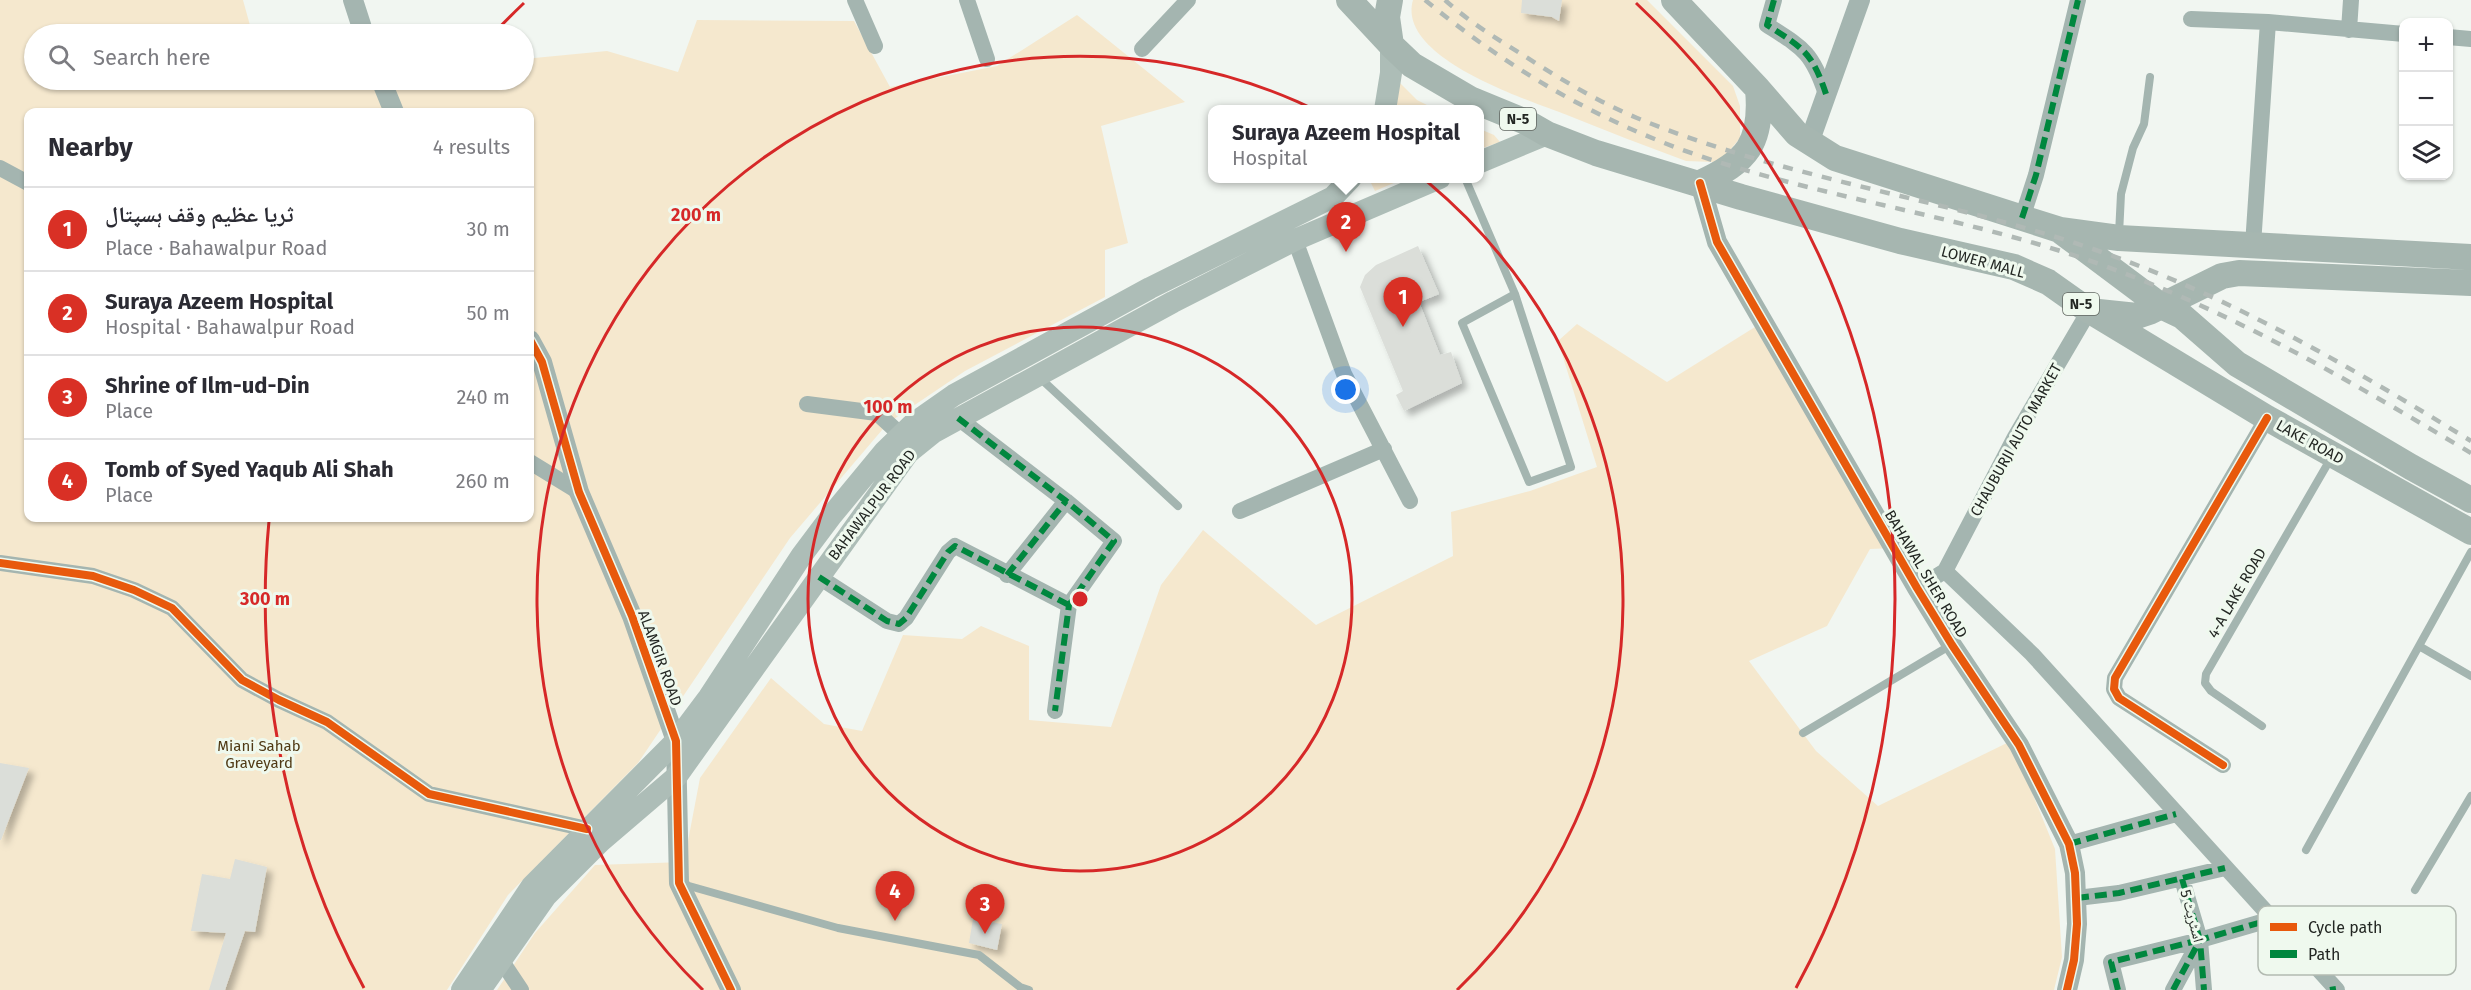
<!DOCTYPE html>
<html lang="en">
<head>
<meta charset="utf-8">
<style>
	:root { --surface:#fff; --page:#f7f7f7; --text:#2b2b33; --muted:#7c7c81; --line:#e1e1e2; --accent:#d93025 }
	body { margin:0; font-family:"Fira Sans","Noto Naskh Arabic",sans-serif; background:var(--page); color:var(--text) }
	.controls { position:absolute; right:18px; top:18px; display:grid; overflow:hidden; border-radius:12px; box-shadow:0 2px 4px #0004 }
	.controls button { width:54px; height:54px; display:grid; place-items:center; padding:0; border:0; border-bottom:2px solid var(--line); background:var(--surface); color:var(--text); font:30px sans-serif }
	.you { position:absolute; left:1346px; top:390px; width:21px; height:21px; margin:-15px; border:4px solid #fff; border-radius:50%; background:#1a73e8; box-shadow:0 0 0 9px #1a73e833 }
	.badge { display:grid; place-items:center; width:39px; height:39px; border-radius:50%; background:var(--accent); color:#fff; font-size:20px; font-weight:700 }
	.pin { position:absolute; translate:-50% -50px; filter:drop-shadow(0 2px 3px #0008) }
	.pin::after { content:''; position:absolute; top:32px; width:21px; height:18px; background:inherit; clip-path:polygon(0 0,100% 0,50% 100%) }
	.popup { position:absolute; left:1208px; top:105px; width:276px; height:78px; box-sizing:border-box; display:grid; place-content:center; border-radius:12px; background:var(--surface); filter:drop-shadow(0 2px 4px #0005); font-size:20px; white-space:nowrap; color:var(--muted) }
	.popup b { font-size:22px; color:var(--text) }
	.popup::after { content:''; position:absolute; left:50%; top:100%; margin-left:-12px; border:12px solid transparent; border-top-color:var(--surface) }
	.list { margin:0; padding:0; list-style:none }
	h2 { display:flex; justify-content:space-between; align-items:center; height:78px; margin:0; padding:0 24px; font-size:26px }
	h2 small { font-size:20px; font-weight:400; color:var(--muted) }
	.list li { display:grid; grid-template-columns:39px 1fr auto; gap:18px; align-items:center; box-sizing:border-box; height:84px; padding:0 24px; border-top:2px solid var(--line) }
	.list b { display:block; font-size:22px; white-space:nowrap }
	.list p { margin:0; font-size:20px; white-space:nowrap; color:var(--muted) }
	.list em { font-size:20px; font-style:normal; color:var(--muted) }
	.icon { flex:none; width:33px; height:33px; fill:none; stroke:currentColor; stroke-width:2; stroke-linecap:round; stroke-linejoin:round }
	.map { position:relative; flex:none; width:2471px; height:990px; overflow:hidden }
	.search { position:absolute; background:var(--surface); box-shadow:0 2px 4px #0004; left:24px; top:24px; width:510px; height:66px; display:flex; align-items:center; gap:15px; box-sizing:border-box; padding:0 21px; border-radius:33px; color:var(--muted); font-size:22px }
	.panel { position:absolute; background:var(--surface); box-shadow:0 2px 4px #0004; left:24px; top:108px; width:510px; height:414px; border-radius:12px }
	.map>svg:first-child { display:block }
	.green { fill:#f5e8ce; fill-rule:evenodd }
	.building { fill:#dbded9; filter:url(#shadow) }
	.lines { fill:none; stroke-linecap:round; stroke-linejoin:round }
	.service { stroke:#a4b5b0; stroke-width:8 }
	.minor { stroke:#a4b5b0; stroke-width:16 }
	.tertiary { stroke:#a4b5b0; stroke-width:20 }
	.secondary { stroke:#adbdb7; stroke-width:22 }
	.primary { stroke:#a6b6b0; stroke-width:26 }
	.rail { stroke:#b0b9b5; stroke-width:4.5; stroke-dasharray:10 10; stroke-linecap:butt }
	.quiet { stroke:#00873e; stroke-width:6; stroke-dasharray:12 6; stroke-linecap:butt }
	.cycleway-casing { stroke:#eff9ee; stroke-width:11 }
	.cycleway { stroke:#e8590c; stroke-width:8 }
	.ring { fill:none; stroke:#d62828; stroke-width:3 }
	.labels { text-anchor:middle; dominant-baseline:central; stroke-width:6; stroke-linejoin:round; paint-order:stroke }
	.shield { fill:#eff9ee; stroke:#606660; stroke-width:1.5 }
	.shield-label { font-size:14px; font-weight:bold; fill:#232723 }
	.street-label { font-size:15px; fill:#232723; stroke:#eff9ee }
	.park-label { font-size:15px; fill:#503a15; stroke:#eff9ee }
	.key { fill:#eff9ee; stroke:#b2bab1; stroke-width:1.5 }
	.key-label { font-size:16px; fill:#232723 }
	.centre { fill:#d62828; stroke:#eff9ee; stroke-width:3 }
	.ring-label { font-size:18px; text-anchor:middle; font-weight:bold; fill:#d62828; stroke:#eff9ee; stroke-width:6; stroke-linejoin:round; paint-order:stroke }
</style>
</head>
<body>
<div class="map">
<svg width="2471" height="990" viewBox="0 0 2471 990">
	<defs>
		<filter id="shadow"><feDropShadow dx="5.5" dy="5.5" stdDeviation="3" flood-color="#0004"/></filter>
	</defs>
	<rect width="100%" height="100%" fill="#f1f6f1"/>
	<!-- green -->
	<path class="green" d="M0,0H243L251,29L271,34H34V80H524V59L607,51L678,72L697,20L854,21L890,87L997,66L1077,15L1185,102L1101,126L1128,243L1105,250V297L965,371L888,423L790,538L638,763L508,895L447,990H0ZM28,112H530V518H28Z
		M1413,0H1647L1733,86L1740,106V138L1725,156L1713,162L1686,161C1646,146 1606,131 1567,115C1528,100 1396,58 1413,0Z
		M1399,82L1417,100L1435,109L1396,110Z
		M1480,129L1494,135L1500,142L1480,149Z
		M1369,179H1403L1375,191Z
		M1763,322L1894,548L1870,549L1827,626L1749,661L1816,751L1878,806L2011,741L2055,849L2062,957L2054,990H497L535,933L595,865L684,862L700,778L771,678L824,724L862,731L903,635L962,639L981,626L1029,646V720L1111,727L1161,585L1203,530L1316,625L1453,556L1451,512L1530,491L1597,467L1558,341L1577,324L1667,382Z"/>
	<!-- building -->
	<path class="building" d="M1522,0H1562L1559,21L1552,17L1521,13Z
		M1418,246L1439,294L1419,302L1440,355L1451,352L1462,383L1404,411L1396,395L1403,391L1360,287L1365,275L1376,265Z
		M0,763L29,768L1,840H0Z
		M235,859L267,867L255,932L245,931L225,990H209L226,933L191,931L202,874L230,879Z
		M973,919L1002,924L997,950L969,943Z"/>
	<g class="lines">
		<!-- service -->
		<path class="service" d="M1465,178L1515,294L1571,467L1529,482L1462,323L1515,294
			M2119,234L2121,194L2133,148L2144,124L2150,77
			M1040,378L1178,506
			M2419,646L2471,676
			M2262,726L2211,691L2205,683L2206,674L2331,458
			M1803,733L1951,645
			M2306,850L2471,552
			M682,884L838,928L979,955L1020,987L1029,990
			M2415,890L2471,796"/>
		<!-- minor -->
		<path class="minor" d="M855,0L875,46
			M967,0L987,59
			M1774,0L1767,25C1803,48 1812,52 1826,94
			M2191,19L2268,22L2404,34
			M2349,30L2351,0
			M2448,37L2471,39
			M1142,49L1188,0
			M0,168L28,183
			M2022,218L2036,175L2078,0
			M1295,240L1344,374L1410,501
			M2253,245L2268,22
			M807,404L877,413L901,435
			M958,418L1066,501L1114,541L1069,605L1055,711
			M530,462L579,492
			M1240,511L1384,449
			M0,563L93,576L134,590L172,608L242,680L279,700L327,722L429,794L587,829
			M1945,571L2015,437L2089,311
			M1007,575L1066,501
			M819,577L887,621L899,624L906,618L948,552L955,546L1069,605
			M1917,588L1945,571L2032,654L2337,990
			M2223,765L2119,698L2114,689L2115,678L2267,418
			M2069,844L2176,814
			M2182,879L2200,940L2204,990
			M2077,898L2119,893L2225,868
			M501,960L521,990
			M2118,990L2111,962L2200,940
			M2173,990L2200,940L2272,919"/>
		<!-- tertiary -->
		<path class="tertiary" d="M353,0L364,34
			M381,80L394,112
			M1809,143L1860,0
			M1700,183L1717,242L1917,588L1952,645L2019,745L2069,844L2075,873L2077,924L2074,960L2067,990
			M530,340L542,362L579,492L632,616L676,741L679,883L731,990"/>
		<!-- secondary -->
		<path class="secondary" d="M1385,110L1391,73V45
			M1480,162L1547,134
			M462,990L532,886L676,741L709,697L802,555L832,515L884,452L914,423L954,395L1150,288L1333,197L1351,178
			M480,990L546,896L600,842L676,777L908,453L934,432L1173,302L1295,240L1440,178"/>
		<!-- primary -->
		<path class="primary" d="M1349,0L1391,45
			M1390,0L1387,17L1391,45L1412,65L1470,99L1526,122L1547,134L1596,153L1741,197L1900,241L2014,267L2048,282L2089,311L2137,316L2149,312L2222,276L2239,273L2471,283
			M1674,0L1758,89C1763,143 1747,162 1700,183
			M1758,89L1797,134L1835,158L2060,230L2119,238L2471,257
			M2062,232L2161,306L2182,316L2237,364L2411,467L2471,500
			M2095,314L2267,418L2471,532"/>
		<!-- rail -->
		<path class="rail" d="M1425,0C1506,67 1594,119 1694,154C1820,197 1953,215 2079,257C2219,304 2345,378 2471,453
			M1445,0C1468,21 1497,39 1523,55C1560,79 1597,101 1637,118C1785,179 1943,198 2093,249C2232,297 2347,365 2471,441"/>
		<!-- quiet -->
		<path class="quiet" d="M1774,0L1767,25C1803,48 1812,52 1826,94
			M2022,218L2036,175L2078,0
			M958,418L1066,501L1114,541L1069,605L1055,711
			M1007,575L1066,501
			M819,577L887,621L899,624L906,618L948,552L955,546L1069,605
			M2069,844L2176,814
			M2182,879L2200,940L2204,990
			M2077,898L2119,893L2225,868
			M2118,990L2111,962L2200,940
			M2173,990L2200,940L2272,919
			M2330,990L2336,989"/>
		<defs>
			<path id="cycleway" d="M1700,183L1717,242L1917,588L1952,645L2019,745L2069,844L2075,873L2077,924L2074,960L2067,990
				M530,340L542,362L579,492L632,616L676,741L679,883L731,990
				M0,563L93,576L134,590L172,608L242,680L279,700L327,722L429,794L587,829
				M2223,765L2119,698L2114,689L2115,678L2267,418"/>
		</defs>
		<!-- cycleway casing -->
		<use href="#cycleway" class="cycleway-casing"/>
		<!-- cycleway -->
		<use href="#cycleway" class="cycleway"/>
	</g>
	<!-- distance rings -->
	<g class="ring">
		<circle cx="1080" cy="599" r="272"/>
		<path d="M703 990A543 543 0 1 1 1457 990"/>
		<path d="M364 988A815 815 0 0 1 269 521M494 33A815 815 0 0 1 524 3M1636 3A815 815 0 0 1 1796 988"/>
	</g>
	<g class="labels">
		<!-- shield labels -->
		<g class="shield">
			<rect x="1500" y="108" width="36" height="22" rx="4.5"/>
			<rect x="2063" y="293" width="36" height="22" rx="4.5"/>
		</g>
		<g class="shield-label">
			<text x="1518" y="119">N-5</text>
			<text x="2081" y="304">N-5</text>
		</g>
		<!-- street labels -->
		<g class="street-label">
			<text transform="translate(1983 262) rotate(15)">LOWER MALL</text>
			<text transform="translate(2016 440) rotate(-61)">CHAUBURJI AUTO MARKET</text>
			<text transform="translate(2310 442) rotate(29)">LAKE ROAD</text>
			<text transform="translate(872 505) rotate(-53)">BAHAWALPUR ROAD</text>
			<text transform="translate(1926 574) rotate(59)">BAHAWAL SHER ROAD</text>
			<text transform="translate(2237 593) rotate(-60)">4-A LAKE ROAD</text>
			<text transform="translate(660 658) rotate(70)">ALAMGIR ROAD</text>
			<text transform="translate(2192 916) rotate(75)">اسٹریٹ 5</text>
		</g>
		<!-- park labels -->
		<g class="park-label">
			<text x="259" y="746">Miani Sahab<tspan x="259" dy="17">Graveyard</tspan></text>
		</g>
	</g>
	<!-- legend -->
	<rect x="2258" y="906" width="198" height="69" rx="9" class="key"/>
	<rect x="2270" y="923" width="27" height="8" fill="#e8590c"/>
	<rect x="2270" y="950" width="27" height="8" fill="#00873e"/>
	<g class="key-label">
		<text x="2308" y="933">Cycle path</text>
		<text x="2308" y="960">Path</text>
	</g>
	<circle cx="1080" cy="599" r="9" class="centre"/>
	<g class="ring-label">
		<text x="696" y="221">200 m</text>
		<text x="888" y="413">100 m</text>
		<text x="265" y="605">300 m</text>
	</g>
</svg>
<div class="controls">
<button>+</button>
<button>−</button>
<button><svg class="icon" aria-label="layers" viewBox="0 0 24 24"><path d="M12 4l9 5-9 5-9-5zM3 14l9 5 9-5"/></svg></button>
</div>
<div class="you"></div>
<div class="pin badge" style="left:1403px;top:327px">1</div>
<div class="pin badge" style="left:1346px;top:252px">2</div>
<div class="popup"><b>Suraya Azeem Hospital</b>Hospital</div>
<div class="pin badge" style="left:985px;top:934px">3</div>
<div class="pin badge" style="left:895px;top:921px">4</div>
<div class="search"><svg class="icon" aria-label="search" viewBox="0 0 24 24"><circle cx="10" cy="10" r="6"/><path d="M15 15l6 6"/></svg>Search here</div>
<section class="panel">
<h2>Nearby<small>4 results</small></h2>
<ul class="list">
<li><span class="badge">1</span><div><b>ثریا عظیم وقف ہسپتال</b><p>Place · Bahawalpur Road</p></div><em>30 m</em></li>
<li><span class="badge">2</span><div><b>Suraya Azeem Hospital</b><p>Hospital · Bahawalpur Road</p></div><em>50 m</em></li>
<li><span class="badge">3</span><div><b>Shrine of Ilm-ud-Din</b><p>Place</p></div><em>240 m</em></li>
<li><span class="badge">4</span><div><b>Tomb of Syed Yaqub Ali Shah</b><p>Place</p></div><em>260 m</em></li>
</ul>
</section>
</div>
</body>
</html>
